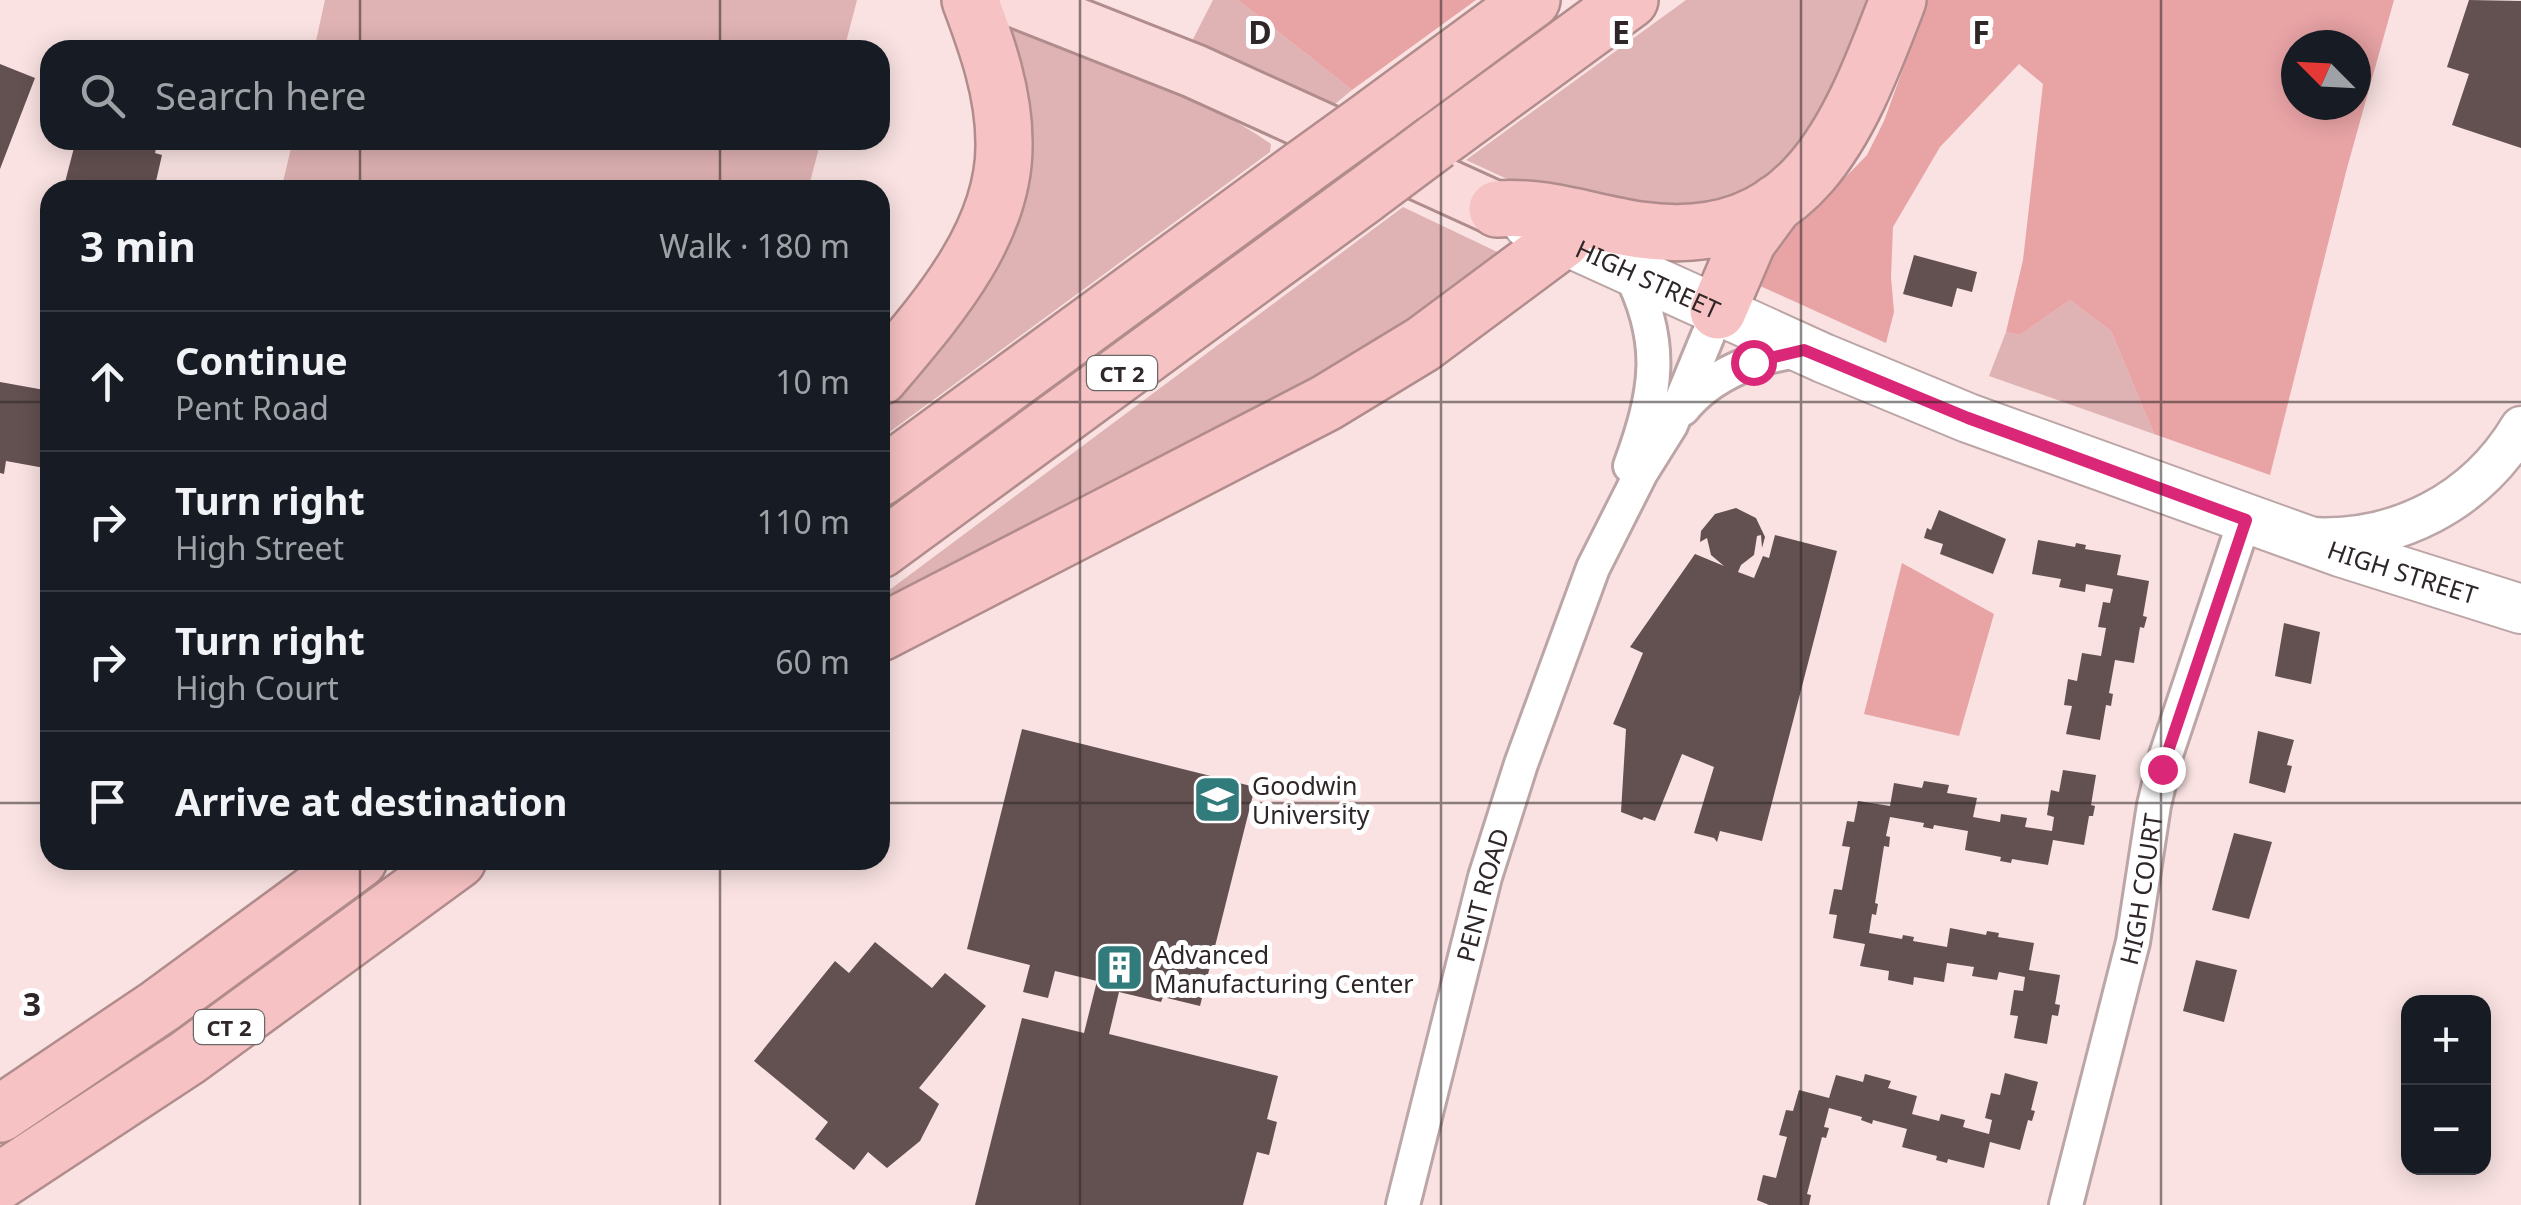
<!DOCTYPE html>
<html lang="en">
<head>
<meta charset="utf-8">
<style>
	:root { --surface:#171b24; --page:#242831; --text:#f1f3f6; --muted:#9ea1a6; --line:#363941 }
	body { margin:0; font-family:"Noto Sans",sans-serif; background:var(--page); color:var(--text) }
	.controls { position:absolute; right:30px; bottom:30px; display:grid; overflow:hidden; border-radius:20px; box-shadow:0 5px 25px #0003 }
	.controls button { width:90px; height:90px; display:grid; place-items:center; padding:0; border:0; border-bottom:2px solid var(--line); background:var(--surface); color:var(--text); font:50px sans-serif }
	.compass { position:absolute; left:2281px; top:30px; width:90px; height:90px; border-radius:50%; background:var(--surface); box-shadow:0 5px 25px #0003; rotate:294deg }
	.stop { position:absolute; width:30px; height:30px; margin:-22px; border:8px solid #db2777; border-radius:50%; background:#fff }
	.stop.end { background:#db2777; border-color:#fff; box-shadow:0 2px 10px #0008 }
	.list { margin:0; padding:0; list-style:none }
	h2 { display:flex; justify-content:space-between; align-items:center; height:130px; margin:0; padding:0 40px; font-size:42px }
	h2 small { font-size:32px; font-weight:400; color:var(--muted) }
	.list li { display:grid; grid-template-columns:65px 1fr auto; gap:30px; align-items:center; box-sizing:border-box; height:140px; padding:0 40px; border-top:2px solid var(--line) }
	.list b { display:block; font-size:38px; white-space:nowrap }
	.list p { margin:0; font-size:32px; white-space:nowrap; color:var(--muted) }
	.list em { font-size:32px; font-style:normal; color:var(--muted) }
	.icon { flex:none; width:55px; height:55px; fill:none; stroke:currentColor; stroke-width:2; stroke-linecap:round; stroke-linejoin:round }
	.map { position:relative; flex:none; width:2521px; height:1205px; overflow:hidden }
	.search { position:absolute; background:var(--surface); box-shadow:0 5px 25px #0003; left:40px; top:40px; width:850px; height:110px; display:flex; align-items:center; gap:25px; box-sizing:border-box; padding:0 35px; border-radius:30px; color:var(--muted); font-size:38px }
	.panel { position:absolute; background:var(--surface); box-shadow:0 5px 25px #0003; left:40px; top:180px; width:850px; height:690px; border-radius:30px }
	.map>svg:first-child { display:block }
	.green { fill:#dfb2b3 }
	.forest { fill:#e8a3a5; fill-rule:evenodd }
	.building { fill:#635050 }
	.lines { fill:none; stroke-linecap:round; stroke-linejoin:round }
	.minor-casing { stroke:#bca5a6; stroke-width:38 }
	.tertiary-casing { stroke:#bca5a6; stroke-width:45 }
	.secondary-casing { stroke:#bca5a6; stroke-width:52 }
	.primary-casing { stroke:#b18c8c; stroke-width:58 }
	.motorway-casing { stroke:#b18c8c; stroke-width:60 }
	.minor { stroke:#fff; stroke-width:32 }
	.tertiary { stroke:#fff; stroke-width:40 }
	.secondary { stroke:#fff; stroke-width:48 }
	.primary { stroke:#fadadb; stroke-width:52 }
	.motorway { stroke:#f7c2c3; stroke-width:55 }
	.motorway-bridge-casing { stroke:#b18c8c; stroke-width:60; stroke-linecap:butt }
	.motorway-bridge { stroke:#f7c2c3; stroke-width:55 }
	.route { stroke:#db2777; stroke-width:12 }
	.grid { fill:none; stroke:#2f2727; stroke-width:2.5; stroke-opacity:0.55 }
	.labels { text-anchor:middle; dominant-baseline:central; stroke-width:10; stroke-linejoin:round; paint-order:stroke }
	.shield { fill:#fff; stroke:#6d6868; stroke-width:2.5 }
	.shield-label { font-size:22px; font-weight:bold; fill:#2f2727 }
	.street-label { font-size:25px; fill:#2f2727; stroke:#fff }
	.poi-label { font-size:25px; fill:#2f2727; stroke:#fff; text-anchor:start }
	.grid-label { font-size:32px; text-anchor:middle; font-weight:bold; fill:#2f2727; stroke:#fff; stroke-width:10; stroke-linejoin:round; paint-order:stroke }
</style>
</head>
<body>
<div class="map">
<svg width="2521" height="1205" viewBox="0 0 2521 1205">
	<rect width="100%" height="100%" fill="#fae2e2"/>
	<!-- green -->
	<path class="green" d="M325,0H857L844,50H314Z
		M1213,0H1238L1352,90L1330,108L1188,49Z
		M1686,0H1872L1813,138L1752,190L1693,210L1533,191L1466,160Z
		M999,23C1090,59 1190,88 1271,144L1270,152L880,439V398L984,265Z
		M293,140H821L808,190H281Z
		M1403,207L1510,258L1419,323L880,608V597Z
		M2070,300L2111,331L2154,434L1989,376L2006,332L2020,335Z"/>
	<!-- forest -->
	<path class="forest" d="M1238,0H1476L1352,90Z
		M1928,0H2394L2347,168L2270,475L2154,434L2111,331L2070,300L2020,335L2006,332L2023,260L2043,84L2019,64L1940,147L1893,227L1891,277L1894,312L1886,343L1747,280L1785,233L1828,195L1867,155L1884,121ZM2296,45H2356V105H2296Z
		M1902,563L1994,614L1959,736L1864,714Z"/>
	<!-- building -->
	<path class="building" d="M2469,0L2521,1V148L2452,125L2469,74L2447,67Z
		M0,64L35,78L0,169Z
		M76,140H158L155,153L162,155L154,190H63Z
		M1914,255L1977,272L1972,292L1957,288L1952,307L1903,294Z
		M0,382L50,391V469L6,461L4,474L0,473Z
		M1736,508L1756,518L1765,537L1762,548L1761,535L1757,536L1754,555L1741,565L1738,572L1754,578L1763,556L1769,558L1775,535L1837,551L1762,841L1720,831L1717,842L1714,838L1694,833L1714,767L1682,754L1655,821L1644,817L1642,820L1621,812L1626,729L1613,724L1643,653L1630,647L1695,554L1724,566L1711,555L1707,538L1700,542L1701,531L1715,514Z
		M1939,510L2006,539L1993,574L1940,554L1943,544L1924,538L1927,528L1931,530Z
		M2038,540L2075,547L2076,543L2086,545L2085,549L2121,555L2117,575L2149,581L2143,616L2147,617L2144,628L2140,627L2134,663L2115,660L2109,693L2113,694L2111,706L2106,705L2100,740L2066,734L2072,706L2064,705L2068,679L2077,681L2082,653L2101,656L2106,628L2098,627L2103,602L2110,603L2113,589L2086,584L2085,592L2059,587L2061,579L2032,574Z
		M2284,623L2320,632L2311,684L2275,676Z
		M1022,729L1255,787L1200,1006L1163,997L1161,1002L1119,992L1109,1034L1278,1076L1267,1119L1277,1122L1269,1155L1257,1152L1243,1205H975L1022,1018L1084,1033L1097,981L1055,971L1048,998L1023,992L1030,965L967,949Z
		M2258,731L2294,740L2287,765L2292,766L2285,793L2249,783Z
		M2063,770L2096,775L2091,805L2095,806L2093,816H2089L2084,845L2053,840L2048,865L2012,859L2011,863L2000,861L2001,857L1965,850L1968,831L1934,825L1933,829L1923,827L1924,823L1890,817L1886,836L1890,837L1889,847L1884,846L1875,903L1878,904L1876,915L1872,914L1869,933L1902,939L1903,935L1914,937L1913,941L1947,947L1950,928L1986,935L1987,931L1999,933L1998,937L2034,943L2029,970L2060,975L2055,1004L2060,1005L2058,1016L2052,1015L2047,1044L2014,1038L2018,1016L2010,1015L2014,990L2023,991L2025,977L1999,972L1997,980L1972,976L1974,967L1947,963L1944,982L1914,977L1913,985L1888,980L1889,971L1860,966L1865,944L1833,938L1837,915L1829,914L1834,889L1842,890L1850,847L1842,846L1847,821L1854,822L1858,801L1890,806L1894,783L1922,788L1924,781L1949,785L1947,793L1977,798L1973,817L2000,822L2001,814L2027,818L2025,827L2052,831L2054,817L2047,815L2051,790L2059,792Z
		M2234,833L2272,842L2249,919L2212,910Z
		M875,942L932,988L945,973L986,1006L919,1088L939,1104L920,1141L887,1168L868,1152L854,1170L815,1139L828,1122L754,1061L835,961L849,973Z
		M2196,960L2237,970L2224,1022L2183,1011Z
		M2005,1073L2038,1082L2031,1110L2035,1111L2032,1121L2028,1120L2020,1150L1990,1142L1984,1168L1948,1159L1947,1163L1936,1160L1937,1156L1902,1147L1907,1129L1873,1120L1872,1124L1861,1120L1862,1117L1829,1108L1824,1127L1829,1128L1826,1138L1822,1137L1807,1194L1811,1195L1809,1205H1769L1757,1200L1763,1175L1776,1178L1787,1137L1779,1135L1786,1110L1793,1111L1799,1090L1829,1098L1836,1075L1863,1082L1865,1074L1891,1081L1888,1088L1917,1096L1912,1114L1939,1121L1941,1114L1965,1120L1963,1127L1989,1134L1992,1120L1985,1118L1991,1093L2000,1095Z"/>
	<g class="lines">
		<defs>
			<g id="minor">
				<path d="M1628,269C1666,342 1657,392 1630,466"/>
				<path d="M1683,409C1711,374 1760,355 1804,350"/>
				<path id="s1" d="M1403,1205L1485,877L1521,764L1593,568L1641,473L1671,425L1718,311"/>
				<path id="s2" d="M2066,1205L2133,942L2154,805L2166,755L2245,519"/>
			</g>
			<path id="tertiary" d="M2310,538C2397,543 2476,502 2521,427"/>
			<g id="secondary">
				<path id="s3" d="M1528,224L1823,358L1968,418L2340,552L2521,609"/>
			</g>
			<path id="primary" d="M1014,0L1194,71L1497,209"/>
			<path id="motorway" d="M1376,115L1532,0
				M1436,142L1630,0
				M1497,209C1547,205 1591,223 1640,230C1804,253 1850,125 1898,0
				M1718,311L1748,241L1776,203
				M880,377C935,312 1006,233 1004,142C1004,93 987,45 970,0
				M880,478L1304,167
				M880,550L1365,195
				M880,633L1326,403L1423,344L1563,240
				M0,1114L160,1006L359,860
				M0,1181L187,1058L458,860"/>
		</defs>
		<!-- minor casing -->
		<use href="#minor" class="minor-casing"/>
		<!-- tertiary casing -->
		<use href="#tertiary" class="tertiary-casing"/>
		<!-- secondary casing -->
		<use href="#secondary" class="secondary-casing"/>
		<!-- primary casing -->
		<use href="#primary" class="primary-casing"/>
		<!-- motorway casing -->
		<use href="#motorway" class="motorway-casing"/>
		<!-- minor -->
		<use href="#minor" class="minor"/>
		<!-- tertiary -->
		<use href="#tertiary" class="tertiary"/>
		<!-- secondary -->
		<use href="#secondary" class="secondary"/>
		<!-- primary -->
		<use href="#primary" class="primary"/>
		<!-- motorway -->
		<use href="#motorway" class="motorway"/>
		<defs>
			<path id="motorway-bridge" d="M1304,167L1376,115
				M1365,195L1436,142"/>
		</defs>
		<!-- motorway-bridge casing -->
		<use href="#motorway-bridge" class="motorway-bridge-casing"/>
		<!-- motorway-bridge -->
		<use href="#motorway-bridge" class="motorway-bridge"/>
	</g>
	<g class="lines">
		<!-- route -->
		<path class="route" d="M1753,362L1804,350L1968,418L2246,520L2162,769"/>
	</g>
	<!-- grid -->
	<path class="grid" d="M360,0V50M720,0V50M1080,0V1205M1441,0V1205M1801,0V1205M2161,0V1205M360,140V190M720,140V190M0,402H50M880,402H2521M0,803H50M880,803H2521M360,860V1205M720,860V1205"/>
	<!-- icons -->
	<defs>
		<symbol id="university-square" viewBox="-11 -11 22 22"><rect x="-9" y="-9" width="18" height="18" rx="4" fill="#317b7c" stroke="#fff"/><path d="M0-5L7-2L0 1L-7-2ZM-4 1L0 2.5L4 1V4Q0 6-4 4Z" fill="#fff"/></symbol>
		<symbol id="building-square" viewBox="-11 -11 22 22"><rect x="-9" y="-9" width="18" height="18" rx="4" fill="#317b7c" stroke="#fff"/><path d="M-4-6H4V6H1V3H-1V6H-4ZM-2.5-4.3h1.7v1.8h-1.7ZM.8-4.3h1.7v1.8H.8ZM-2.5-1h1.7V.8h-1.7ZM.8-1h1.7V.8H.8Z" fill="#fff"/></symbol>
	</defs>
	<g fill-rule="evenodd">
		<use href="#university-square" x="1190" y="772" width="55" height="55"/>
		<use href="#building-square" x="1092" y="940" width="55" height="55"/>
	</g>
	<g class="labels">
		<!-- shield labels -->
		<g class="shield">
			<rect x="1087" y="356" width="70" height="34" rx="8"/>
			<rect x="194" y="1010" width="70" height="34" rx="8"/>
		</g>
		<g class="shield-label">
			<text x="1122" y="373">CT 2</text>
			<text x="229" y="1027">CT 2</text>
		</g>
		<!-- street labels -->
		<g class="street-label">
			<text stroke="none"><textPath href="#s3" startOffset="132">HIGH STREET</textPath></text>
			<text stroke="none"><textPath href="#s3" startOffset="942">HIGH STREET</textPath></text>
			<text stroke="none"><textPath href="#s2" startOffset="325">HIGH COURT</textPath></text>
			<text stroke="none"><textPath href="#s1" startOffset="320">PENT ROAD</textPath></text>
		</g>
		<!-- poi labels -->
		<g class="poi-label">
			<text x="1252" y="785">Goodwin<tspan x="1252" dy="29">University</tspan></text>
			<text x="1154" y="954">Advanced<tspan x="1154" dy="29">Manufacturing Center</tspan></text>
		</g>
	</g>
	<g class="grid-label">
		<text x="1260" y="44">D</text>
		<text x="1621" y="44">E</text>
		<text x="1981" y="44">F</text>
		<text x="32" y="1016">3</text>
	</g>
</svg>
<div class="controls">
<button>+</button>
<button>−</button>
</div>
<svg class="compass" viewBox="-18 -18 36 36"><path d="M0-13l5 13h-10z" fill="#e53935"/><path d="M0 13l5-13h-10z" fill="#9ea1a6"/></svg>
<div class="stop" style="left:1753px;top:362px"></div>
<div class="stop end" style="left:2162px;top:769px"></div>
<div class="search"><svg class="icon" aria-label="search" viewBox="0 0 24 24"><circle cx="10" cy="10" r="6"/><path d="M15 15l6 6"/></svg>Search here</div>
<section class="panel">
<h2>3 min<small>Walk · 180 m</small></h2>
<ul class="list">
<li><svg class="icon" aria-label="ahead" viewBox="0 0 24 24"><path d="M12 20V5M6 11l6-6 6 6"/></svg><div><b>Continue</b><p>Pent Road</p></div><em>10 m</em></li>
<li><svg class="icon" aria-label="right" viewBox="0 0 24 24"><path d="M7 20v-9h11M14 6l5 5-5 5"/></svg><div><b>Turn right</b><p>High Street</p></div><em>110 m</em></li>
<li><svg class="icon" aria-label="right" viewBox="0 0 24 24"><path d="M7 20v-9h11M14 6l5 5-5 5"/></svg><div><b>Turn right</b><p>High Court</p></div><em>60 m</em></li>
<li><svg class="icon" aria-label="arrive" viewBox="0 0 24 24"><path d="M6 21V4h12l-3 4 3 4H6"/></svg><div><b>Arrive at destination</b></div></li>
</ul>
</section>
</div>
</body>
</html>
